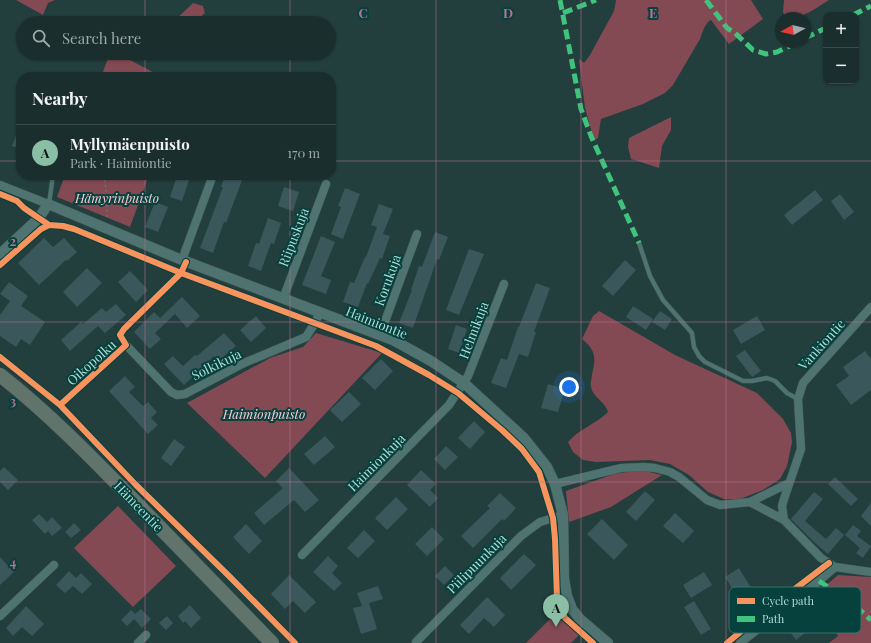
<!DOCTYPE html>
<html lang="en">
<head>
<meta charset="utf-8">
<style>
	:root { --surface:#1a2e2e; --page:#233636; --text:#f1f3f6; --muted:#9fa8aa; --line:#384a4a; --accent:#8abfa5 }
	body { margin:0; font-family:"Playfair Display",serif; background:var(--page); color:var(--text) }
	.controls { position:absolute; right:12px; top:12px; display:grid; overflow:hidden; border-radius:8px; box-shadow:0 1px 3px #0004 }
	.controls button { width:36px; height:36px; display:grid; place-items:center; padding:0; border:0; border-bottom:1px solid var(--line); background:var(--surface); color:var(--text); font:20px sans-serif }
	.compass { position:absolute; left:775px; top:12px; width:36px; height:36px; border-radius:50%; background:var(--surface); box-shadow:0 1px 3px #0004; rotate:262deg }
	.you { position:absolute; left:569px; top:387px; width:14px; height:14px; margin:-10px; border:3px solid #fff; border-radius:50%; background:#1a73e8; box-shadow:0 0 0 6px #1a73e833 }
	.badge { display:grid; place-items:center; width:26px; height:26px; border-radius:50%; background:var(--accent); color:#111; font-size:13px; font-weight:700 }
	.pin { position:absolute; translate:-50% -33px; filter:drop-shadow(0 1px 2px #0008) }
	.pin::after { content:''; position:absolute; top:21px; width:14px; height:12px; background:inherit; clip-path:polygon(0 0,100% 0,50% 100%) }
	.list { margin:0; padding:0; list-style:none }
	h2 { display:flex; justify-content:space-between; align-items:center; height:52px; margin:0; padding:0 16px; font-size:17px }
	h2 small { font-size:13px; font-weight:400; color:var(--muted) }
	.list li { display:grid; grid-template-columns:26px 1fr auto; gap:12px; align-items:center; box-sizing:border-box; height:56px; padding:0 16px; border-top:1px solid var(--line) }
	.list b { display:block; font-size:15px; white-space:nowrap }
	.list p { margin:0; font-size:13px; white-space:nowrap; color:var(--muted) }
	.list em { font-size:13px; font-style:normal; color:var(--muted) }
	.icon { flex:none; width:22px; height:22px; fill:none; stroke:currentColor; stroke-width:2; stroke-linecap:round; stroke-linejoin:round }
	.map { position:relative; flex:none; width:871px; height:643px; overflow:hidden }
	.search { position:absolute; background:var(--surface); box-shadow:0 1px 3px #0004; left:16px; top:16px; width:320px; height:44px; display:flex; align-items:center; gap:10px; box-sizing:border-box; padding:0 14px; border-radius:22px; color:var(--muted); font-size:15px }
	.panel { position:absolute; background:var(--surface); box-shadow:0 1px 3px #0004; left:16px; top:72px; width:320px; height:108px; border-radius:16px }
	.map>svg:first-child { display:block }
	.green { fill:#834a54 }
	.building { fill:#3a585b }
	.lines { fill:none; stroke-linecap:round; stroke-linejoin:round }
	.service-casing { stroke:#415a58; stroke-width:5 }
	.minor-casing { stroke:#415a58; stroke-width:9 }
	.tertiary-casing { stroke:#415a58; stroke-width:11 }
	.trunk-casing { stroke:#415a58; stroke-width:15 }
	.path { stroke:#5b7876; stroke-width:1.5; stroke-dasharray:2 3; stroke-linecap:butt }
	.service { stroke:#4f7370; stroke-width:4 }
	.minor { stroke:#4f7370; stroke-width:8 }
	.tertiary { stroke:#4f7370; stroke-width:10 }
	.trunk { stroke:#61746c; stroke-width:14 }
	.quiet { stroke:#40c37c; stroke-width:5; stroke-dasharray:10 5; stroke-linecap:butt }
	.cycleway-casing { stroke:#06413e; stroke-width:8 }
	.cycleway { stroke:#f8935d; stroke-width:6 }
	.grid { fill:none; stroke:#ba7194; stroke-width:1; stroke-opacity:0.55 }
	.labels { text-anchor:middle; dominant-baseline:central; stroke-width:4; stroke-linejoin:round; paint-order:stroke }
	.park-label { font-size:13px; font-style:italic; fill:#f9c8cf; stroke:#06413e }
	.street-label { font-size:13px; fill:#b1ddd9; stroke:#06413e }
	.key { fill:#06413e; stroke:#39706c; stroke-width:1 }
	.key-label { font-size:11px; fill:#b1ddd9 }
	.grid-label { font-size:13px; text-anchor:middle; font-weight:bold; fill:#ba7194; stroke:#06413e; stroke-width:4; stroke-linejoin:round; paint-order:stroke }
</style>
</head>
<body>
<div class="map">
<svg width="871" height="643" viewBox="0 0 871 643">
	<rect width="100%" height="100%" fill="#223e3d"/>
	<!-- green -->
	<path class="green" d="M16,0H55L48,3L43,15Z
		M616,0H751L763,19L729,44L711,20L708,22L704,28L700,39L673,85L665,93L643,104L601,119L598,138L594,140L585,108L579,59L584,63L590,55L614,11Z
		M784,0H829C815,9 803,18 786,18L783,12Z
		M193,3L203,6L205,13L194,23H172Z
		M110,53H117L162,77H101Z
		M671,117V130L662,146L659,168L631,159L628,147L629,138Z
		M65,175H149L130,227L57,197Z
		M599,311L675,355L757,393L783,419L791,433L792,442L787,466L780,479L763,490L740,499H724L708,492L689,475L670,464L650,460L596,462L583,460L573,452L568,442C579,429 596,424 608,412C605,401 593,398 591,387C590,383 592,378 592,374C596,358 596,350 582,339L593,316Z
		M316,333L382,353L265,478L187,403L270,358L303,347Z
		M640,470L662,475L611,507L569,522L566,491L614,474Z
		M118,506L176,566L133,607L74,548Z
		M838,575L871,577V643H829L838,636L823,601H808Z
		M555,614L579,635L571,643H526Z"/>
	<!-- building -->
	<path class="building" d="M20,125H21V149L12,146Z
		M225,175H244L226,223L224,222L213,253L200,248L223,187H221Z
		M177,176L189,180L182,201L170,197Z
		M284,187L299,192L293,211L278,206Z
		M345,188L360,194L343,239L331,234L341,207L338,206Z
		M815,190L823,200L792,225L784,215Z
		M840,194L854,212L844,220L831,201Z
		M155,202L168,207L158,232L145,227Z
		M379,204L393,209L383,234L390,236L382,259L380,258L368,284L367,283L358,307L343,302L350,282L354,283L365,257H366L377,227L371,225Z
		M268,218L281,223L274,244L271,243L261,271L248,266L256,243L259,244Z
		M435,232L448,237L439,260L437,259L413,328L399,323L412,290H411L419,266L422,267Z
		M321,236L335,242L321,276L331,280L326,294L302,285Z
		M44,238L53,247L64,238L77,252L67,261L66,260L39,285L18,263Z
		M469,249L484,254L459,315L446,310Z
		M625,260L636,270L613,296L602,286Z
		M87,268L102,283L77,307L63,292Z
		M130,271L148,290L136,302L118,282Z
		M9,282L28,296L21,306L45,322L30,345L21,339L16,347L0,336V315L10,301L0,294Z
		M536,283L550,288L534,332H536L528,357L519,354L506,388L491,383L501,358L507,360L518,327H519Z
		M182,297L200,316L187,328L175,314L155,333L161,339L150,349L134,332L154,312L160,318Z
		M116,304L126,315L105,333L98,326L70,351L61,340L81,322L83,324L102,308L106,312Z
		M633,306L653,319L646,330L626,317Z
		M660,311L672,319L665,330L652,322Z
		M256,316L266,328L251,342L240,330Z
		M757,316L765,330L741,344L733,330Z
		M456,325L467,329L459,353L448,349Z
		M224,333L236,346L218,361L214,356L184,385L164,364L173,356L183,366L195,355L197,356Z
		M745,350L761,371L752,377L736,356Z
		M865,351L871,359V390L851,405L836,385L849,376L843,367Z
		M381,359L393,371L375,390L362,378Z
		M125,376L135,387L129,392L143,406L148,402L157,412L151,418L158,425L148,434L109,391Z
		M548,384L565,389L558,412L541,408Z
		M349,392L361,404L342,422L330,410Z
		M474,421L485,432L470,449L458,438Z
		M325,436L335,447L314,465L304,454Z
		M174,439L185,447L171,466L161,458Z
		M446,446L458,457L445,470L434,459Z
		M4,467L18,480L8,490L0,482V471Z
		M289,468L319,500L305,512L294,500L264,525L254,513L283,488L276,481Z
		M421,470L436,484L430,490L438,498L430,507L407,485Z
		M835,477L858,499L851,506L828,484Z
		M645,491L655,500L636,521L626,512Z
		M814,492L823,499L805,521L826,539L836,528L844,535L828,554L814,542L791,519Z
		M500,493L516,508L504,521L502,519L473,548L461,536L490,508L487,506Z
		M396,497L408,509L387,530L375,518Z
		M871,503V526L861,516Z
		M675,513L694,531L683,543L663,526Z
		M39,514L47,522L52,517L62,528L52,536L48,531L45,534L32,520Z
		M602,519L628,545L614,560L587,534Z
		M74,523L81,530L71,538L65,532Z
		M246,524L262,541L249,554L233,537Z
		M853,525L861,531L857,536L871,546L863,558L856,553L860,548L845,535Z
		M432,527L444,539L427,556L415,544Z
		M364,530L375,541L358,558L347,548Z
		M524,554L536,565L511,590L500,578Z
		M328,556L338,566L332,573L342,583L334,591L313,572Z
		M0,557L14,572L0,585Z
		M445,566L454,575L444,585L435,576Z
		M739,568L759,601L745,609L725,577Z
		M69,571L76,578L81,573L92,584L82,594L73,586L65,593L56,585Z
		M704,572L712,585L691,598L683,585Z
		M289,575L316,602L305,613L293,601L285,609L271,594Z
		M378,586L383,599L369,603L377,629L361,634L353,608L362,606L357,593Z
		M487,597L505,615L494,627L484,618L469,634L460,625Z
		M694,601L711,629L701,635L684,607Z
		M190,605L201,618L191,628L185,621L183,623L178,616Z
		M26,606L44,624L32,636L22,627L13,636L6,628Z
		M141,609L151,619L142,628L134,619L127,626L121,620L131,610L135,614Z
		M809,611L818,623L796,640L787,628Z
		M167,616L173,623L166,630L159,623Z"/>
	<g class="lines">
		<defs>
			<path id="service" d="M49,204L53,175
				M639,243L650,276L663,300L692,333L694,347L699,356L705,362L743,381H752L767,378L775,381L787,393L798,399"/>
			<path id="minor" d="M0,185L48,204
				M182,260L213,175
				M283,299L326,184
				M380,335L417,234
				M126,345L171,392L177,395L185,394L244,363L306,337L315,323L320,312
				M555,484L621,468L644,467L655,468L670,472L679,477L707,500L720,505L750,502L784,520L821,558L835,567L871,572
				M750,502L789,483
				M784,520L782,506L784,499L801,449L798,399L803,383L871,307
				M302,555L449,405L468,376L504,284
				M0,616L54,565
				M416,642L521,536L540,522L563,515
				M138,643L146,635
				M740,643L819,581L835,567"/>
			<path id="tertiary" d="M0,254L39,218L48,204L182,260L393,340L431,361L464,383L524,438L547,467L555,484L563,515L564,579L567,596L572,609L580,619L608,643"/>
			<path id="trunk" d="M0,375C51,415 96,462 141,508C185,553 228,598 272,643"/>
		</defs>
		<!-- service casing -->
		<use href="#service" class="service-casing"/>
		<!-- minor casing -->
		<use href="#minor" class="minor-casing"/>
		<!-- tertiary casing -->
		<use href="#tertiary" class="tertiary-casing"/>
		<!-- trunk casing -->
		<use href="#trunk" class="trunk-casing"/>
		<!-- path -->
		<path class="path" d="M104,175L107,199V218"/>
		<!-- service -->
		<use href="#service" class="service"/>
		<!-- minor -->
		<use href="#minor" class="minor"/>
		<!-- tertiary -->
		<use href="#tertiary" class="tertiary"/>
		<!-- trunk -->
		<use href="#trunk" class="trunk"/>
		<!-- quiet -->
		<path class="quiet" d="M560,0L581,109L591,136L639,243
			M706,0L727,28L735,33L753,50L766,54L777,52L798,42
			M563,13L596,0
			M853,15L871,6
			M805,38L826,28
			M819,581L851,602L871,620"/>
		<defs>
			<path id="cycleway" d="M0,194L17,201L24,208L49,225L63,226L74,229L181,273L376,346L429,375L458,393L502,430L522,449L539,472L553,518L555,539L557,599L565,618L593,643
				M0,265L41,229L49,225
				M0,357L60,405L136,485L229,576L295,643
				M60,405L126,345L120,335L124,329L181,273L186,262
				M727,643L766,611L829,563"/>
		</defs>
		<!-- cycleway casing -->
		<use href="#cycleway" class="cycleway-casing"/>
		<!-- cycleway -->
		<use href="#cycleway" class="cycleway"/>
	</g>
	<!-- grid -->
	<path class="grid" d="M145,0V23M290,0V23M436,0V643M581,0V643M726,0V643M145,53V77M290,53V77M0,161H21M331,161H871M145,175V643M290,175V643M0,322H871M0,482H871"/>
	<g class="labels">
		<!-- park labels -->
		<g class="park-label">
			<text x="117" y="197">Hämyrinpuisto</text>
			<text x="264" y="413">Haimionpuisto</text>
		</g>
		<!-- street labels -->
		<g class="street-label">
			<text transform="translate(293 237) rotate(-69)">Riipuskuja</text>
			<text transform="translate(387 280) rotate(-70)">Korukuja</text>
			<text transform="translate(377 322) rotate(22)">Haimiontie</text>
			<text transform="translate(473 330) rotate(-69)">Helmikuja</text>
			<text transform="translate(821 344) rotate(-48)">Vankiontie</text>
			<text transform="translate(91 362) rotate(-42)">Oikopolku</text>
			<text transform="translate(216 364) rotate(-26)">Solkikuja</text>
			<text transform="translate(376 462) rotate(-45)">Haimionkuja</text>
			<text transform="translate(139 506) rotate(46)">Hämeentie</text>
			<text transform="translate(476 563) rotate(-45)">Piilipuunkuja</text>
		</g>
	</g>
	<!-- legend -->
	<rect x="729" y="587" width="132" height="46" rx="6" class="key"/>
	<rect x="737" y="598" width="18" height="6" fill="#f8935d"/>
	<rect x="737" y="616" width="18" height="6" fill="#40c37c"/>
	<g class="key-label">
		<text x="762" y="605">Cycle path</text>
		<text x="762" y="623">Path</text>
	</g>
	<g class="grid-label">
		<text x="363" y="18">C</text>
		<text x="508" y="18">D</text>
		<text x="653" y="18">E</text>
		<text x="13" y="246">2</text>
		<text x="13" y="406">3</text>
		<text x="13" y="567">4</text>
	</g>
</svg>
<div class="controls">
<button>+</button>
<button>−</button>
</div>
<svg class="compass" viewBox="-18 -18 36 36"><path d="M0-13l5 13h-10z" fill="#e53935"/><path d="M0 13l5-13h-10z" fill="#9fa8aa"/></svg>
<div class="you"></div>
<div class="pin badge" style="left:556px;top:627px">A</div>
<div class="search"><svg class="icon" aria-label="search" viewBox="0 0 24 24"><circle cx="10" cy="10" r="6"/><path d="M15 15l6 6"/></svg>Search here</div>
<section class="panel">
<h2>Nearby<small></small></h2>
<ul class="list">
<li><span class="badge">A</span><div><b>Myllymäenpuisto</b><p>Park · Haimiontie</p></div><em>170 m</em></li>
</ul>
</section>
</div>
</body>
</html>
